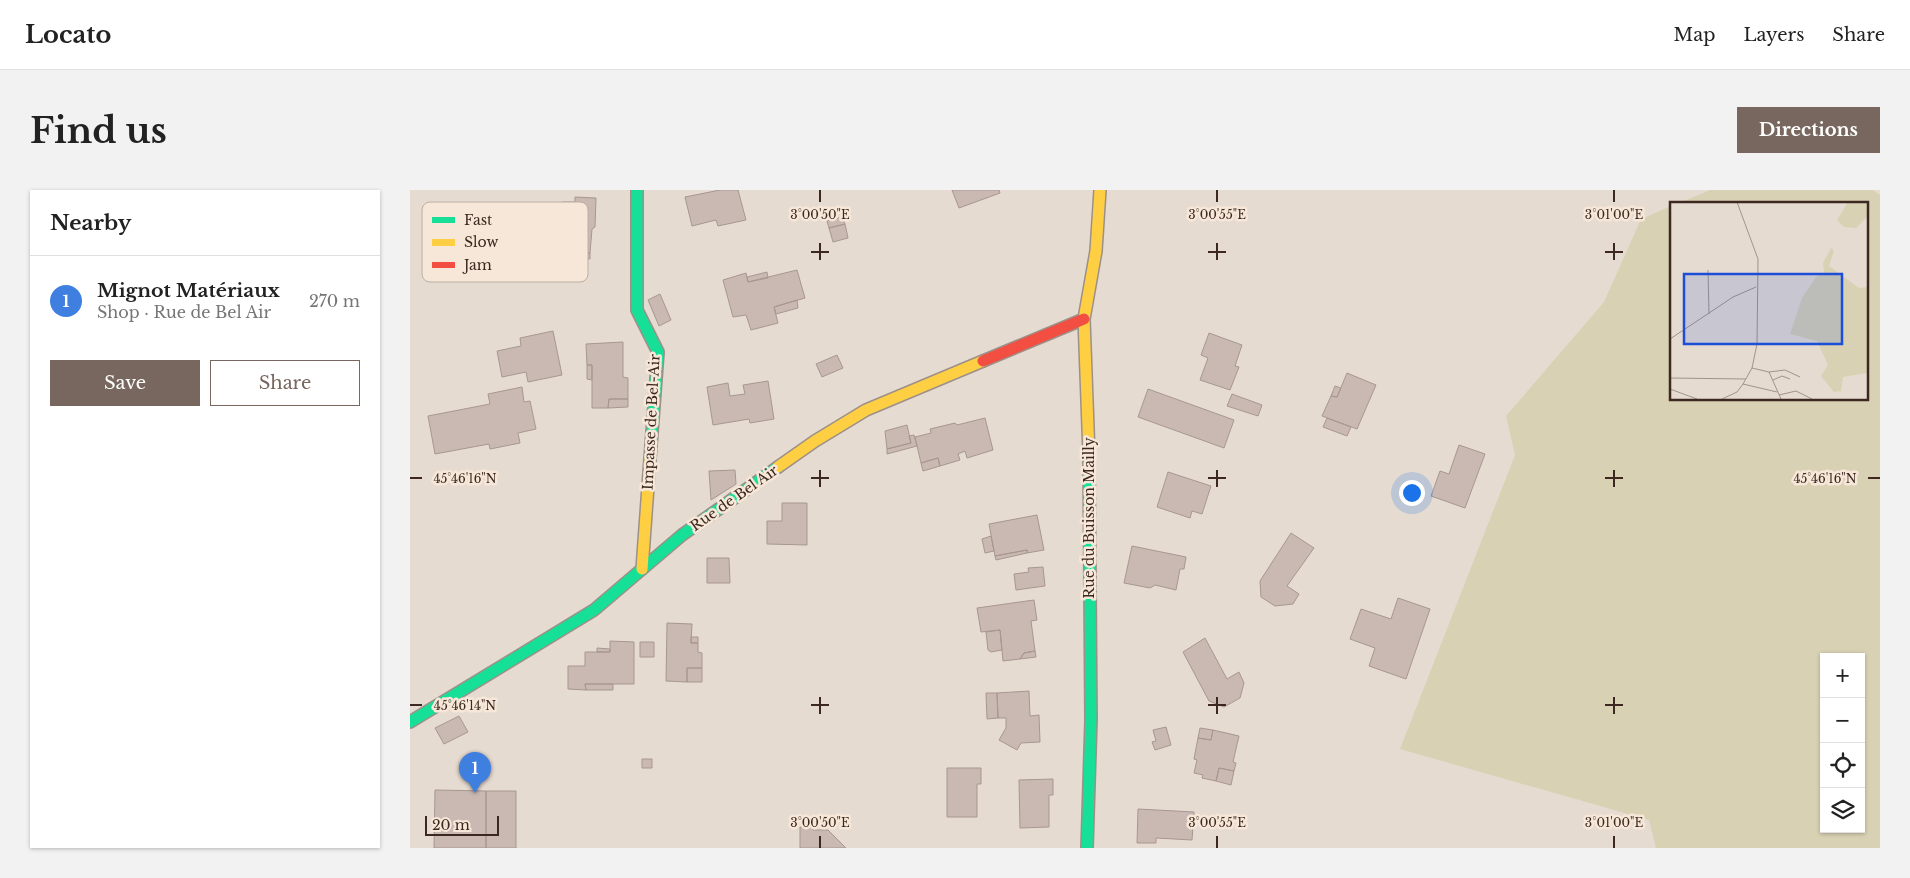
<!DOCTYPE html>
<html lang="en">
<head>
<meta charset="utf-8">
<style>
	:root { --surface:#fff; --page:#f2f2f2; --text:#222; --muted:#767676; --line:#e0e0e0; --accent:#78675e }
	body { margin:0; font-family:"Libre Baskerville",serif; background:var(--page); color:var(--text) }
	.controls { position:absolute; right:15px; bottom:15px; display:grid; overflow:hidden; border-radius:0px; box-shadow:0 1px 4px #0004 }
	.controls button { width:45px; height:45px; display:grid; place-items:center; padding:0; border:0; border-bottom:1px solid var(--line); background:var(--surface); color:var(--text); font:25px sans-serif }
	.scale { position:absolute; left:15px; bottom:12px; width:74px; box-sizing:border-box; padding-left:5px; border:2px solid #3c2820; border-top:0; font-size:14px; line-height:18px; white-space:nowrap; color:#3c2820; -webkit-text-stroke:4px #f6e7d8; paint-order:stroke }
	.you { position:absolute; left:1001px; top:302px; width:18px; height:18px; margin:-12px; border:4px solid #fff; border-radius:50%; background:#1a73e8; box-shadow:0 0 0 8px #1a73e833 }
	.badge { display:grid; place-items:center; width:32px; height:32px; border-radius:50%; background:var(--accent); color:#fff; font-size:16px; font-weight:700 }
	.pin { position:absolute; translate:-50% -41px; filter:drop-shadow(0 1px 2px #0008) }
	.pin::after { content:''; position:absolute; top:26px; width:18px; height:15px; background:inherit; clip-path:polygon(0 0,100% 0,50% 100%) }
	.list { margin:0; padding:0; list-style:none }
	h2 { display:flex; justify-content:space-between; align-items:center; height:65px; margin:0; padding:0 20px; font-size:21px }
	h2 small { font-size:16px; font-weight:400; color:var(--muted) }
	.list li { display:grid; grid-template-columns:32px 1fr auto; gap:15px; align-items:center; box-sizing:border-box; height:90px; padding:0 20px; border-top:1px solid var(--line) }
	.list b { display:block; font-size:19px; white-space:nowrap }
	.list p { margin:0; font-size:16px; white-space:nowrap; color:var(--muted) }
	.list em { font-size:16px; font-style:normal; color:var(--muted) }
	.actions { display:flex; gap:10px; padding:15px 20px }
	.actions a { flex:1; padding:11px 0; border:1px solid var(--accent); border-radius:0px; text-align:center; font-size:18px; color:var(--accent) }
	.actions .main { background:var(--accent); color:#fff }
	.icon { flex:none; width:28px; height:28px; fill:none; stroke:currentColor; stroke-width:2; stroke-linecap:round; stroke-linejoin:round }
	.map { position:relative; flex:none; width:1470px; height:658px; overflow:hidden; border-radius:0px }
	header { display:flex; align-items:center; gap:30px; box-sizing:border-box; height:70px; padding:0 25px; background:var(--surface); border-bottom:1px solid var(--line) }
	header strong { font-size:24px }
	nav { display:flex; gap:28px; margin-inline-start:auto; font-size:18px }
	.intro { display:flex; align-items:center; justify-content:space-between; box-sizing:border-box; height:120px; padding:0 30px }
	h1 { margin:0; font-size:35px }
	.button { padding:12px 22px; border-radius:0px; background:var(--accent); color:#fff; font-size:18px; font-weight:700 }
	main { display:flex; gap:30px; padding:0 30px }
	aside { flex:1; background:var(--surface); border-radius:0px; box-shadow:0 1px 4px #0004 }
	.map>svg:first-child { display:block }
	.green { fill:#d9d1b3; fill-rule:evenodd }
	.building { fill:#cab9b2; stroke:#a79790 }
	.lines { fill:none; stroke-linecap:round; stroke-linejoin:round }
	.fast-casing { stroke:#9c9089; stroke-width:14 }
	.slow-casing { stroke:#9c9089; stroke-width:14 }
	.jam-casing { stroke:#9c9089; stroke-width:14 }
	.fast { stroke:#16e098; stroke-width:11 }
	.slow { stroke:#ffcf43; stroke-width:11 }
	.jam { stroke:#f24e42; stroke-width:11 }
	.ticks { fill:none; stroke:#3c2820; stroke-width:2 }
	.labels { text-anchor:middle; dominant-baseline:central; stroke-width:5; stroke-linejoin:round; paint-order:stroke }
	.street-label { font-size:14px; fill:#3c2820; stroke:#f6e7d8 }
	.inset-road { fill:none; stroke:#a2938a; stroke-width:1 }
	.view { fill:#1d4ed8; fill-opacity:0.15; stroke:#1d4ed8; stroke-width:2.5 }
	.inset-edge { fill:none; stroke:#3c2820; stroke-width:2.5 }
	.key { fill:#f6e7d8; stroke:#beaea1; stroke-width:1 }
	.key-label { font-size:14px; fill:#3c2820 }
	.ticks-label { font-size:12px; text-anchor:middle; fill:#3c2820; stroke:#f6e7d8; stroke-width:5; stroke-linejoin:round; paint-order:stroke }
</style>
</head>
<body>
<header>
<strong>Locato</strong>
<nav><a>Map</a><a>Layers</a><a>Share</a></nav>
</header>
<div class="intro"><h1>Find us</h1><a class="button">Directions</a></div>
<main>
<aside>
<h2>Nearby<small></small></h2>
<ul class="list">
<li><span class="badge" style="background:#3f7fe0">1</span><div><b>Mignot Matériaux</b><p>Shop · Rue de Bel Air</p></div><em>270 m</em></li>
</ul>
<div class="actions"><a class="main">Save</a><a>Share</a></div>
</aside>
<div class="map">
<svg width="1470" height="658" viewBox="0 0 1470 658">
	<rect width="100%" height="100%" fill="#e6dbd1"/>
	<!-- green -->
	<path class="green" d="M1300,0H1463L1470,5V658H1246L1239,630L990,559L1105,265L1096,226L1194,112L1231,29L1261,16V209H1456V14H1267ZM1414,467H1451V639H1414Z"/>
	<!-- building -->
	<path class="building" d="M310,0H328L336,30L308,36L306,30L282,36L275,7Z
		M542,0H589L590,3L549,18Z
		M165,7L186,8L185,37L182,39L180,63L145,60L146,35L151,32L152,12H165Z
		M432,27L435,34L419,38L417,31Z
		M435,34L438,48L423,52L419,38Z
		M167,62L180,63V69L167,68Z
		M387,80L395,108L364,117L368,133L341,140L336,125L323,127L313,90L336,83L338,92Z
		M357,82L358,88L338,92L337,87Z
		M250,104L261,130L249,136L238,110Z
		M387,110L388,118L366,124L364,117Z
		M143,141L152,185L118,192L116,182L92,187L87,161L111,156L110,148Z
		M799,143L832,155L825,176L829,177L820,200L790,190L798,168L791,165Z
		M213,152V187L218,188V209H199L198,218H182V175H177L176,154Z
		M427,165L433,178L412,187L406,174Z
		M177,175H182V190L177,189Z
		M937,183L966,195L947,239L912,226L921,206L927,207Z
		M358,191L364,229L340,233L339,229L303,235L297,197L318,193L320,206L335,204L333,195Z
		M925,196L931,198L927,207L921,206Z
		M112,197L114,212L120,211L126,239L108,243L110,253L80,259L79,254L25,264L18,226L80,214L78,204Z
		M738,199L824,230L814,258L728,227Z
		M822,204L852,215L848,226L817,216Z
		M199,209H218V217L198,218Z
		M575,228L583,260L557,268L555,261L548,264L550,270L530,276L528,268L511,273L505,247L521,243L520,239L545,233L547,235Z
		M917,228L941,237L937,246L913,237Z
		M497,235L501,253L477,259L475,241Z
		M504,245L507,256L477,264V259L501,253L499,246Z
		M1049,255L1075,264L1055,318L1021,306L1030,281L1039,284Z
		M528,268L530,276L513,281L511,273Z
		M325,280L326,294L301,310L299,281Z
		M758,282L801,296L792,324L782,321L780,328L747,317Z
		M372,313H397V355L357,354V331H372Z
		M627,325L634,360L617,363V360L585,366L579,334Z
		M881,343L904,358L877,396L889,404L883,414L865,416L851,407L850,391Z
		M581,346L584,361L575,363L572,349Z
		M722,356L776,367L774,379H770L766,400L745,395L740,398L714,393Z
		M617,360V363L586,370L585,366Z
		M297,368H319L320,393H297Z
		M633,377L635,396L606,400L604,384L619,382L618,378Z
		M988,408L1020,419L996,489L959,476L965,458L940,449L951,419L981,429Z
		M624,410L627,430L621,431L625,461L614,463L610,469L593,471L590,440L571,442L567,418Z
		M257,433L282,434L281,453H288V462L292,463V478H277V492L256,491Z
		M590,440L592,460L581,462L578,460L576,442Z
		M281,447H288V453H281Z
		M795,448L817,489L829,482L834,493L830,508L814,517L799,511L773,462Z
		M200,451L224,452V494H175L176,500L158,499V476H175V462H200Z
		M230,452H244V467H230Z
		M187,458L200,459V462H187Z
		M625,461L626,467L610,469L614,463Z
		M277,478H292V492H277Z
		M175,494H203V500H176Z
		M619,501L620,526L629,525L630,552L611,553L607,560L589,550L596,538V528H588L587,503Z
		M576,503H587L588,528L577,529Z
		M49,526L58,542L34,554L25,538Z
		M756,537L761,555L745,560L742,552L746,551L743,540Z
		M790,538L803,540L801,550L788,548Z
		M803,540L829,546L823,572L826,573L824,581L809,578L806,591L792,588L793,585L784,583L787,570L784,569L788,548L801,550Z
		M232,569H242V578H232Z
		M537,578H571V594H567V627H537Z
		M809,578L824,581L821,595L806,591Z
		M643,589V605H639V637L610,638L609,590Z
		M25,600L76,601V658H24Z
		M76,601H106V658H76Z
		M728,619L784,622L782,650L746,648V653H727Z
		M390,637H403V640H418L436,658H390Z"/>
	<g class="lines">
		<defs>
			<path id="fast" d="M227,0V120L248,162L240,269
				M0,532L184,420L272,345L368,277
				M677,658L681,530L679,265"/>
			<path id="slow" d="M679,265L674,129L686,61L690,0
				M368,277L405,251L456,220L573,171
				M232,379L240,269"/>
			<path id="jam" d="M573,171L674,129"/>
		</defs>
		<!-- fast casing -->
		<use href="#fast" class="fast-casing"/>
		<!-- slow casing -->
		<use href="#slow" class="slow-casing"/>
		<!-- jam casing -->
		<use href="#jam" class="jam-casing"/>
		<!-- fast -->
		<use href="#fast" class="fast"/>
		<!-- slow -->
		<use href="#slow" class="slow"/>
		<!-- jam -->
		<use href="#jam" class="jam"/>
	</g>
	<!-- ticks -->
	<path class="ticks" d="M410,0V12M807,0V12M1204,0V12M410,53V70M807,53V70M1204,53V70M401,62H419M798,62H816M1195,62H1213M410,280V297M807,280V297M1204,280V297M0,288H12M401,288H419M798,288H816M1195,288H1213M1458,288H1470M410,507V524M807,507V524M1204,507V524M0,515H12M401,515H419M798,515H816M1195,515H1213M410,646V658M807,646V658M1204,646V658"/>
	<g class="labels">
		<!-- street labels -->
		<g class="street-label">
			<text transform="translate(241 232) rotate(-87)">Impasse de Bel-Air</text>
			<text transform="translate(324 308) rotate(-35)">Rue de Bel Air</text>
			<text transform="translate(679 328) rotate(-90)">Rue du Buisson Mailly</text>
		</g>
	</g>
	<!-- overview -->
	<g transform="translate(1260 12)">
		<rect width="198" height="198" fill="#e6dbd1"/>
		<path d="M178,0H197V15L186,26L174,25L167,18ZM161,46L164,49L159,64L189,86L198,85L197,171L173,175L171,189L164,190L151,174L158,163L147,139L120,132L132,96L146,75L154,71L153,61Z" fill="#d9d1b3"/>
		<path class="inset-road" d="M38,68L39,112M0,137L63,95L86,85M82,166L99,170L111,197M99,170L115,168L130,175M0,176L76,177M103,178L112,174L120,177M73,182L107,190M0,187L27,197M109,193L126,189L142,197M52,197L67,190L73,182L82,166L87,142L88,57L67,0"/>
		<path class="view" d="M14,72H172V142H14Z"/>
		<rect width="198" height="198" class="inset-edge"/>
	</g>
	<!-- legend -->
	<rect x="12" y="12" width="166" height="80" rx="8" class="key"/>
	<rect x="22" y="27" width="23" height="6" fill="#16e098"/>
	<rect x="22" y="49" width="23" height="7" fill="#ffcf43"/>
	<rect x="22" y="72" width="23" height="6" fill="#f24e42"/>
	<g class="key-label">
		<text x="54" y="35">Fast</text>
		<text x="54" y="57">Slow</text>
		<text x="54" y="80">Jam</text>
	</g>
	<g class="ticks-label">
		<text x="410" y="29">3°00'50"E</text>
		<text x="807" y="29">3°00'55"E</text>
		<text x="1204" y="29">3°01'00"E</text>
		<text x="55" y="293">45°46'16"N</text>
		<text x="1415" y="293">45°46'16"N</text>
		<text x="55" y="520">45°46'14"N</text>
		<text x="410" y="637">3°00'50"E</text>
		<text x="807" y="637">3°00'55"E</text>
		<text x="1204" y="637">3°01'00"E</text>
	</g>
</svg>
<div class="controls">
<button>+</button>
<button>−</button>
<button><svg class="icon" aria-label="locate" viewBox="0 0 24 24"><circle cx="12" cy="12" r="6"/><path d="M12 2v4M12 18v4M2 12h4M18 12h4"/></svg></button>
<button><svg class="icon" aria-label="layers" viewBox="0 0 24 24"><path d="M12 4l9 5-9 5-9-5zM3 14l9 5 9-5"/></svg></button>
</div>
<div class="scale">20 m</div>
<div class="you"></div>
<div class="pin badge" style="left:65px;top:603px;background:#3f7fe0">1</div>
</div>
</main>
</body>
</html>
